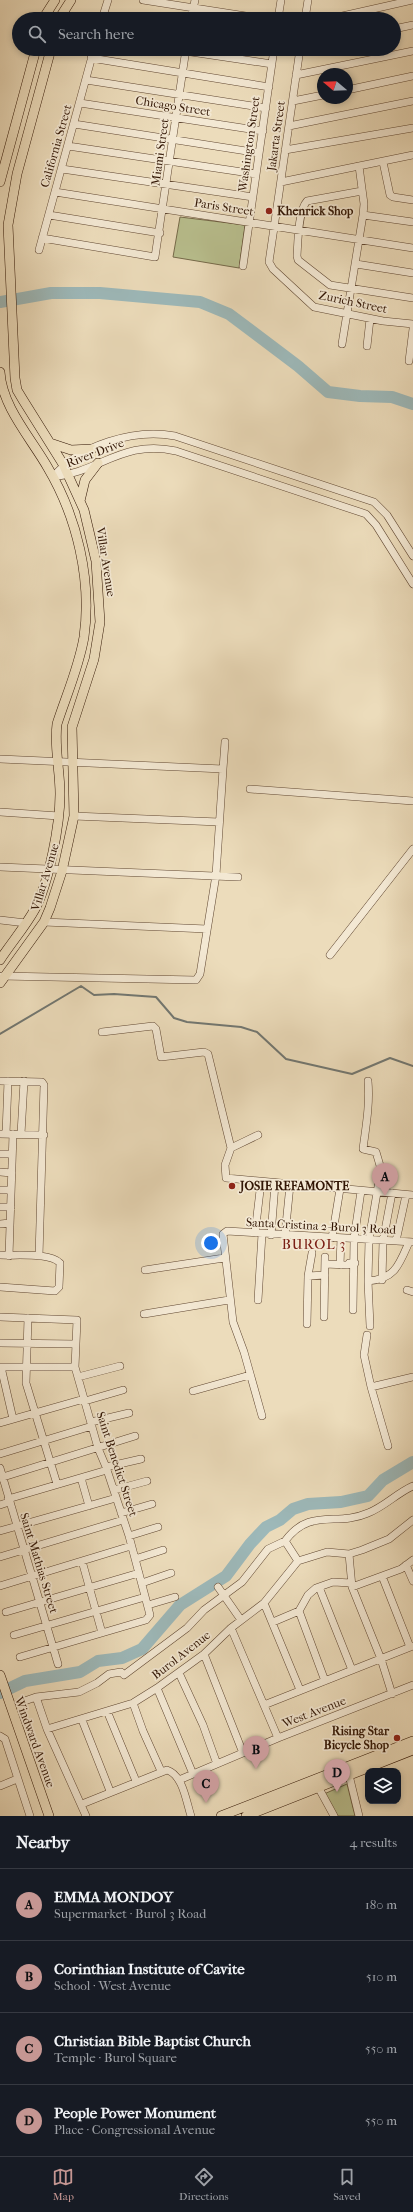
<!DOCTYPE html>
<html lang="en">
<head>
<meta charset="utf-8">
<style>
	:root { --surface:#171b24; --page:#20242c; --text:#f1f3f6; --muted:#9ea1a6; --line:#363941; --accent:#c59692 }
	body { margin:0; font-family:"IM FELL French Canon",serif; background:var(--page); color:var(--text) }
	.controls { position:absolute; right:12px; bottom:12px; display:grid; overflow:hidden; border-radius:8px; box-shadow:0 2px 6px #0003 }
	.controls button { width:36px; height:36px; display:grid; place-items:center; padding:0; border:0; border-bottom:1px solid var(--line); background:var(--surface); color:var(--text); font:20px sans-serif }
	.compass { position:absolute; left:317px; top:68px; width:36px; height:36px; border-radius:50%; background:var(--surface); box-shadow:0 2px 6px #0003; rotate:289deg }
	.you { position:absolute; left:211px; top:1243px; width:14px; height:14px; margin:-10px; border:3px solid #fff; border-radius:50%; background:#1a73e8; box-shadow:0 0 0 6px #1a73e833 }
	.badge { display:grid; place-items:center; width:26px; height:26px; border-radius:50%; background:var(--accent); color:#111; font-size:13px; font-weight:700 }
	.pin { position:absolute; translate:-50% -33px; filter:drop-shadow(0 1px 2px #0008) }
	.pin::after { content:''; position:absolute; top:21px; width:14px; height:12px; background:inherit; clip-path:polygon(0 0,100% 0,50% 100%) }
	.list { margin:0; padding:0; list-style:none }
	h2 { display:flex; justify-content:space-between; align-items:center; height:52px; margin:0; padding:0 16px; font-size:17px }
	h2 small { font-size:13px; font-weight:400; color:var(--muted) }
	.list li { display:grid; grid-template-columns:26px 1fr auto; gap:12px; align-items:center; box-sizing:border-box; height:72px; padding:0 16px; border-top:1px solid var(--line) }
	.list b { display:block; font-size:15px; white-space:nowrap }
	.list p { margin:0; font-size:13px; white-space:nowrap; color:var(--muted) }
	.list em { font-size:13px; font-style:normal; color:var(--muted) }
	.icon { flex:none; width:22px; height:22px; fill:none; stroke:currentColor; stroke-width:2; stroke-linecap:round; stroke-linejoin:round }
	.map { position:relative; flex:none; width:413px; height:1816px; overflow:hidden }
	.search { position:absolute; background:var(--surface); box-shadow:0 2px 6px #0003; left:12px; right:12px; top:12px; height:44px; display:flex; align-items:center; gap:10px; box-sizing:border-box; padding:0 14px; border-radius:22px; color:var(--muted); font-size:15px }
	.sheet { height:340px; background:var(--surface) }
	nav { display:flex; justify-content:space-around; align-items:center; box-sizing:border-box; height:56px; border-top:1px solid var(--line); background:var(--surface); font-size:11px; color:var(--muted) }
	nav a { display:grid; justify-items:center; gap:2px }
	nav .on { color:var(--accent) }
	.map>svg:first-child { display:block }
	.green { fill:#b9c08f; stroke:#756a4a }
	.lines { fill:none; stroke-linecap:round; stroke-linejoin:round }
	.stream { stroke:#727771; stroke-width:2 }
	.river { stroke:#9db9ba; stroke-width:12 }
	.minor-casing { stroke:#604732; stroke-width:8 }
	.major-casing { stroke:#311504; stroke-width:10 }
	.minor { stroke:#f3e8d3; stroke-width:7 }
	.major { stroke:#ecdcbb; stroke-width:9 }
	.poi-dot { fill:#8f2418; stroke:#f3e8d3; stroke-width:1.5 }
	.labels { text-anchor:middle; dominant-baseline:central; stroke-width:3.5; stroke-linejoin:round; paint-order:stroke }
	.street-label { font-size:12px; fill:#311504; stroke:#f3e8d3 }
	.poi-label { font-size:12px; font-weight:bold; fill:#311504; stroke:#f3e8d3; text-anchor:start }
	.quarter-label { font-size:14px; letter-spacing:1px; fill:#7a1f14; stroke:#f3e8d3 }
</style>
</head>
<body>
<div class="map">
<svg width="413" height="1816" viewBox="0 0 413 1816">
	<rect width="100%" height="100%" fill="#ecdcbb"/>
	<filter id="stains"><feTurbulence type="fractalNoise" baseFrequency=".005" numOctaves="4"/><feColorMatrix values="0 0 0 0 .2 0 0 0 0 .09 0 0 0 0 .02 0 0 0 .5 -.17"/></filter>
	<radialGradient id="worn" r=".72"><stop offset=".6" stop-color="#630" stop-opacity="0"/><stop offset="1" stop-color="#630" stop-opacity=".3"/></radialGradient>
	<!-- green -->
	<path class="green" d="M180,217L245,225L239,268L173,257Z
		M347,1784L355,1816H338L324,1794Z"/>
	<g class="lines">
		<!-- stream -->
		<path class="stream" d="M0,1034L81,986L94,995L114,994L156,997L174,1018L187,1022L241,1027L257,1032L286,1059L352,1074L390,1058L413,1066"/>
		<!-- river -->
		<path class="river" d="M0,302L51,293H100L200,302L229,314L298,366L328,392L360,396L392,397L413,404
			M0,1693L25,1681L80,1672L98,1661L122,1658L142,1649L180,1605L226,1576L250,1544L266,1527L280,1520L293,1509L308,1504L341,1502L368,1496L383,1480L413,1462"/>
		<defs>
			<path id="minor" d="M143,0L265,19
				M103,16L122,19
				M102,19L108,0
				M191,19L195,0
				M278,19L281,0
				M305,19L308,0
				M329,19L413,0
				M394,29L413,25
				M171,49L272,64
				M300,49L269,262L273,269L314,307L383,321L413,324
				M91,58L269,87
				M296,75L413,51
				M86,80L266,108
				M347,90L413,76
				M293,101L323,95
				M80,103L263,131
				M74,124L259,153
				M289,126L413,101
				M68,146L256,174
				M285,150L413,128
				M383,162L390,195L393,197L413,200
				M62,169L253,197
				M281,182L413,155
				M362,191L307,201C298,211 298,242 297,256L298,260L330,285L413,298
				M55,192L413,248
				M49,215L160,233
				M363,215L413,222
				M42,238L155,257L186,49
				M39,250L94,49
				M356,264L413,273
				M243,266L274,49
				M342,344L363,215L364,204L359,166
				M367,346L370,319
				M409,361L413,329
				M53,477C100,472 123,439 176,451L366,514L376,525L413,584
				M53,477C79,445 135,428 175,436L374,502L387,515L413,556
				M0,759L223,769L216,875L200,974L196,980L2,976
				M223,769L225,742
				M250,789L413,801
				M0,812L59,816
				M74,816L219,822
				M0,867L238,877
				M0,920L26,923
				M44,922L207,929
				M330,955L413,849
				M102,1032L153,1026L156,1029L161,1057L204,1052L208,1054L231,1148
				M0,1081L42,1082L44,1085L39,1256
				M368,1081C370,1104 366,1126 363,1149L376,1152L381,1169L369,1240L368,1281L370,1326
				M0,1134L44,1135
				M6,1134L8,1081
				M21,1134L24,1081
				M258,1135L231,1148L225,1165L226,1178L413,1195
				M0,1154H12
				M0,1172L12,1173
				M0,1190H11
				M0,1207H11
				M0,1224L10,1223
				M255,1233L261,1182
				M271,1235L275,1184
				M285,1235L290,1185
				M332,1238L340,1189
				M396,1241L406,1195
				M0,1255C14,1256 50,1252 60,1263L59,1287L55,1291L0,1287
				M9,1256L13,1134
				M325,1264L348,1265L349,1263H355
				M340,1265L341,1238
				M145,1270L224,1258
				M308,1276L325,1275
				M382,1280L383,1241L392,1193
				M368,1281C395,1279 399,1265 409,1242
				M407,1290L413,1292
				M258,1300L262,1234
				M353,1310L354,1239L361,1191
				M144,1314L229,1300
				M0,1317L77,1320L75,1367L98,1448L106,1467L129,1536L150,1615L146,1620L20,1657
				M324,1317L325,1257
				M28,1318L26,1383L57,1484
				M307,1324L308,1276L312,1253
				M367,1335L364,1355L371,1387L388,1446
				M0,1343L76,1344
				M0,1367H75
				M1,1367L13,1419
				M78,1377L120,1366
				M371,1387L413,1377
				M193,1391L250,1375
				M85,1401L123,1390
				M262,1416L244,1352L233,1322L223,1234L227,1231L413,1242
				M91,1422L129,1413
				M0,1423L84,1399
				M0,1454L92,1426
				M106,1467L141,1459
				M0,1468L58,1664
				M0,1478L135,1436
				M81,1478L89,1506
				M114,1490L147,1481
				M8,1499L107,1470
				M0,1505L9,1502
				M121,1513L152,1504
				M0,1531L116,1498
				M129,1536L158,1527
				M349,1554L352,1587L381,1659L392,1694
				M0,1557L123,1520
				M135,1559L163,1550
				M82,1561L102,1633
				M298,1561L285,1541C310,1507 336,1527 368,1513C384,1507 397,1493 413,1486
				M406,1565L413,1581
				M382,1576L410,1647
				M142,1583L171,1573
				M0,1586L131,1546
				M218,1587L241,1620
				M319,1587L352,1670
				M352,1587L401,1569L413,1560
				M264,1603L300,1690
				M148,1605L175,1597
				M299,1611L325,1681
				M6,1612L139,1573
				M273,1622L299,1611L308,1595L316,1588L333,1582L351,1583
				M231,1628L278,1738
				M14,1635L145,1597
				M204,1654L243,1753
				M179,1673L203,1725L217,1764
				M157,1688L193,1774
				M36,1697L47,1729L86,1816
				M19,1703L36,1697L79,1692L97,1683L109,1674L121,1672L124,1675L187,1628L204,1610L242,1582L268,1549L285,1541
				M133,1703L143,1731L161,1771
				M264,1705L413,1646
				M107,1711L136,1781
				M82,1720L110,1791
				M47,1729L133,1703L157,1688L204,1654L231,1628L264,1603L298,1561L327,1552L349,1554L362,1550L389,1539L413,1520
				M0,1736L5,1739L30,1816
				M348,1771L359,1816
				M179,1780L278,1738L413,1685
				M316,1783L334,1816
				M0,1786L17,1779
				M82,1804L167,1770C183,1775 186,1801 191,1816"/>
			<path id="major" d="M43,19L55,0
				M59,19L71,0
				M0,182L36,49
				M0,372C2,407 31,438 48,468C77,517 92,580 84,637C79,667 66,696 57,724C54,747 60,770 60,794C60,825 49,882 35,909C25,927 11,943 0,960
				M50,443L71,450L92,449
				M80,501L85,480L98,463
				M0,983L44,922L50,908L62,871L74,816L72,727L94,659L100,622L96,561L84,510L63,464L23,400L17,390L15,378L8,225L17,174L51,49
				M0,1675L49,1816
				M221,1816L413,1741
				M246,1816L413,1750"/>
		</defs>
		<!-- minor casing -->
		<use href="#minor" class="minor-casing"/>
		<!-- major casing -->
		<use href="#major" class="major-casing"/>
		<!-- minor -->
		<use href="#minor" class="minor"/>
		<!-- major -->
		<use href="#major" class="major"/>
	</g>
	<!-- markers -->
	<g class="poi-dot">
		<circle cx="269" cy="211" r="4"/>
		<circle cx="232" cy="1186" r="4"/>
		<circle cx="397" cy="1738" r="4"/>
	</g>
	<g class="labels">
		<!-- street labels -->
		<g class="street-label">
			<text transform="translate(173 106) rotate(9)">Chicago Street</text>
			<text transform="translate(276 136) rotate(-82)">Jakarta Street</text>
			<text transform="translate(249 144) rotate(-82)">Washington Street</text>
			<text transform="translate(56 146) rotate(-74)">California Street</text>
			<text transform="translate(160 152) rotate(-82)">Miami Street</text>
			<text transform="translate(224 207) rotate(9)">Paris Street</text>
			<text transform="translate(353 302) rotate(12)">Zurich Street</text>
			<text transform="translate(95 453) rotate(-21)">River Drive</text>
			<text transform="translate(106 562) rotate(81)">Villar Avenue</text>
			<text transform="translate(45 877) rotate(-73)">Villar Avenue</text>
			<text transform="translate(321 1226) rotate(3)">Santa Cristina 2-Burol 3 Road</text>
			<text transform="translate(117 1464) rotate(72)">Saint Benedict Street</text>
			<text transform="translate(39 1563) rotate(73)">Saint Mathias Street</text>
			<text transform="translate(181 1655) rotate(-38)">Burol Avenue</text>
			<text transform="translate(314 1712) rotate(-21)">West Avenue</text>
			<text transform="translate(35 1742) rotate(70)">Windward Avenue</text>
		</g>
		<!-- poi labels -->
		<g class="poi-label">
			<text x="277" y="211">Khenrick Shop</text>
			<text x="240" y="1186">JOSIE REFAMONTE</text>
			<text x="389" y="1731" text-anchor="end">Rising Star<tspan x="389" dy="14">Bicycle Shop</tspan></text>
		</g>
		<!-- quarter labels -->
		<g class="quarter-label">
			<text x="314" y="1244">BUROL 3</text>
		</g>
	</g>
	<rect width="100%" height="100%" filter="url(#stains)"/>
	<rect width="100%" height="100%" fill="url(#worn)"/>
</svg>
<div class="controls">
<button><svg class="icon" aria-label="layers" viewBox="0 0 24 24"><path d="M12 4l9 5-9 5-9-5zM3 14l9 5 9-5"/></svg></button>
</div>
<svg class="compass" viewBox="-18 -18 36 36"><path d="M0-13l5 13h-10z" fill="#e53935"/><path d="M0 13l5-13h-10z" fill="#9ea1a6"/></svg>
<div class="you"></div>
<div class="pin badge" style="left:385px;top:1196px">A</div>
<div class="pin badge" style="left:256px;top:1769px">B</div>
<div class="pin badge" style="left:206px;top:1803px">C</div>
<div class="pin badge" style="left:337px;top:1792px">D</div>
<div class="search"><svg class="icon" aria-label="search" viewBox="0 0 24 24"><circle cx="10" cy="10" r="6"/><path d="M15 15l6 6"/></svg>Search here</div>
</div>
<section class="sheet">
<h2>Nearby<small>4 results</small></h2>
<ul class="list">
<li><span class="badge">A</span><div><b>EMMA MONDOY</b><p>Supermarket · Burol 3 Road</p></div><em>180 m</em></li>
<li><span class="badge">B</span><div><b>Corinthian Institute of Cavite</b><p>School · West Avenue</p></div><em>510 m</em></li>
<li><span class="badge">C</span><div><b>Christian Bible Baptist Church</b><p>Temple · Burol Square</p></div><em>550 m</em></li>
<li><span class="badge">D</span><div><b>People Power Monument</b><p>Place · Congressional Avenue</p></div><em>550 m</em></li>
</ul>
</section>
<nav>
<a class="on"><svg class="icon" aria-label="map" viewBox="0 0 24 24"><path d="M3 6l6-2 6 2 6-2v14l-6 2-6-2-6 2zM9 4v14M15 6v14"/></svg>Map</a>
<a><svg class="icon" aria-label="directions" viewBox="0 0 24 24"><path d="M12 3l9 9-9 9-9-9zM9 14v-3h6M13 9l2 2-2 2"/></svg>Directions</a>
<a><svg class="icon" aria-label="saved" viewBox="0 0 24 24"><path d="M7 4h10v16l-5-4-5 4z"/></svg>Saved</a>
</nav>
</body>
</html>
